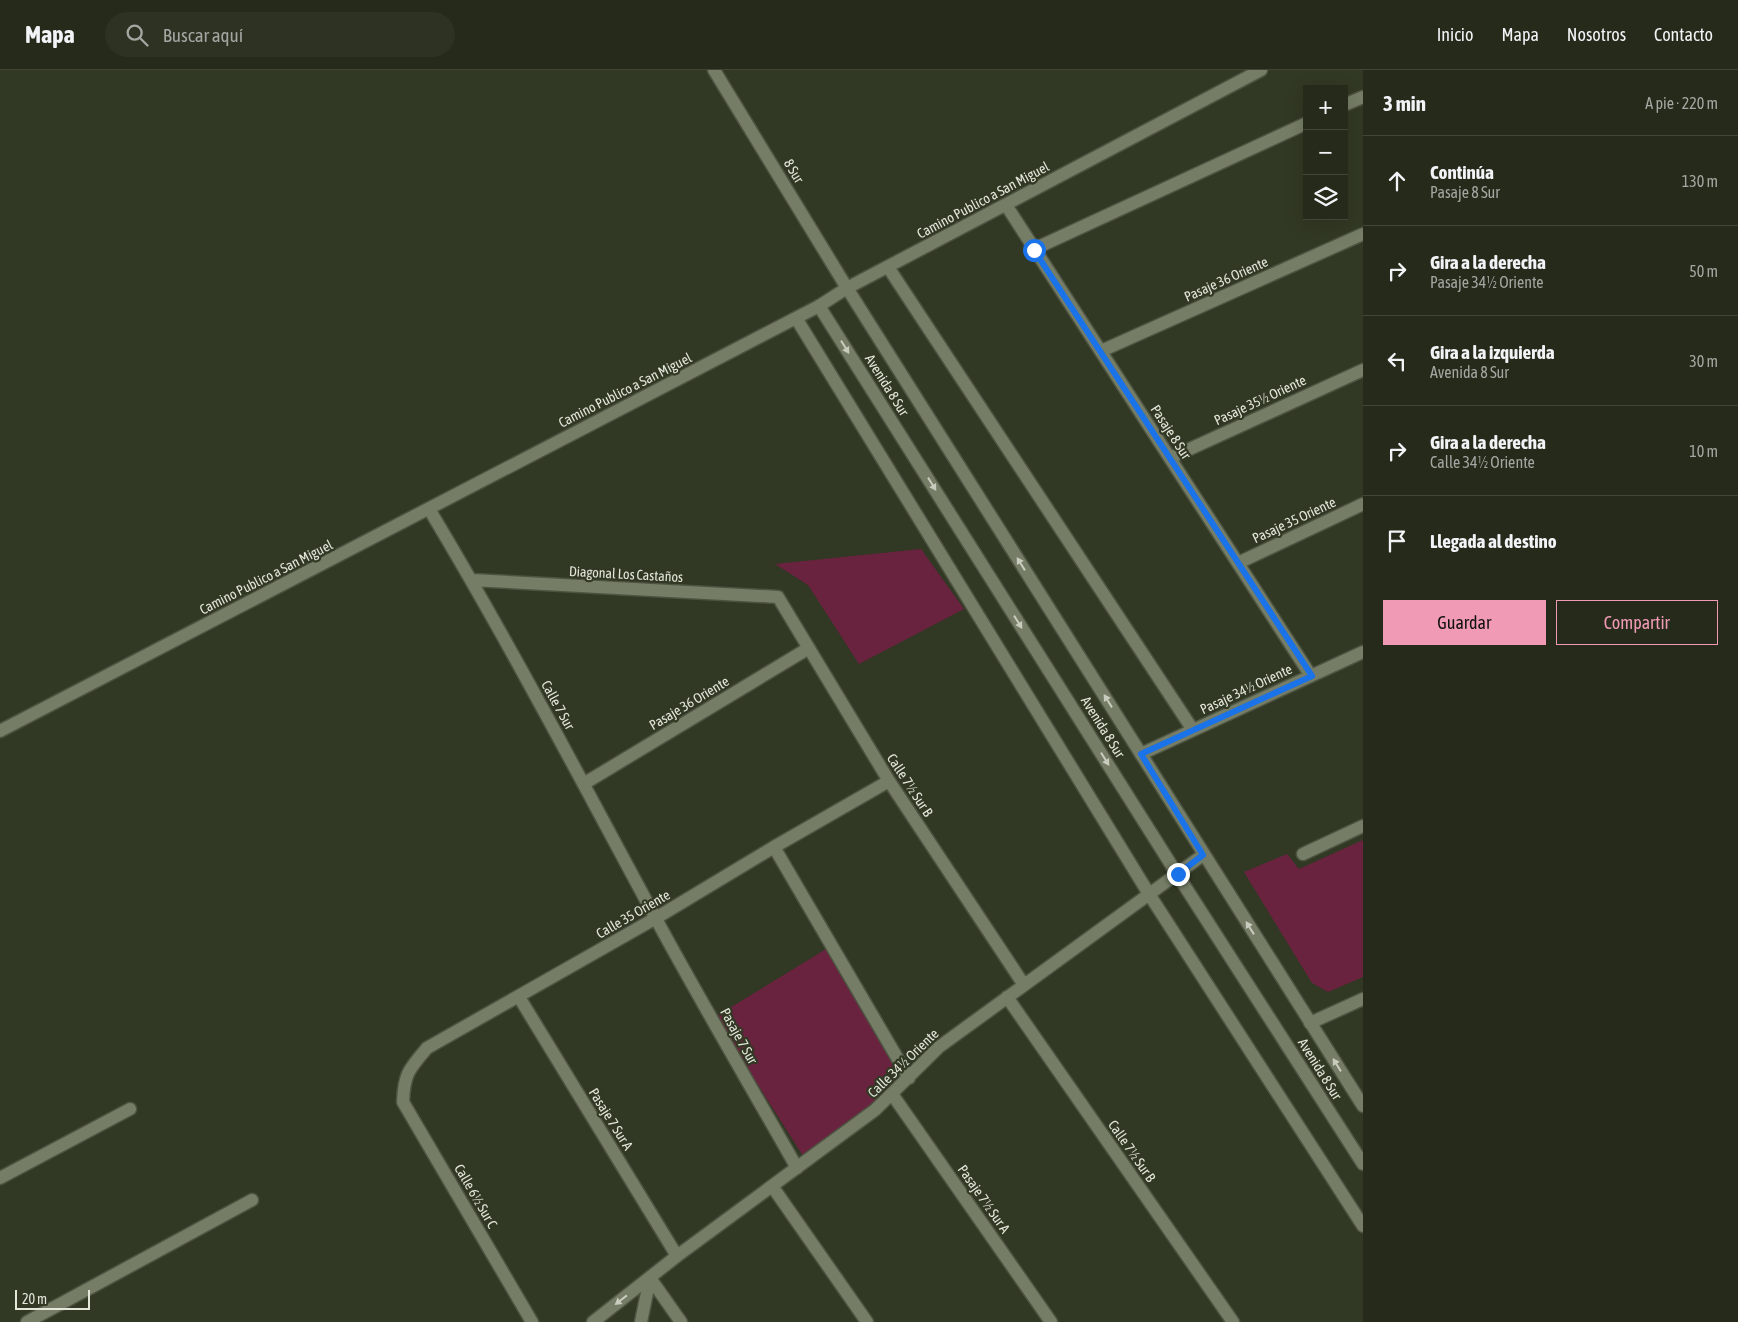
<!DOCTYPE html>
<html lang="es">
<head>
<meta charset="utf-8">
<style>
	:root { --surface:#252a1a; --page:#2d3223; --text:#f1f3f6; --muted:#a3a7a2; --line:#424639; --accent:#f09ab6 }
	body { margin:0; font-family:"Asap Condensed",sans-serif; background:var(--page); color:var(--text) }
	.controls { position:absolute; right:15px; top:15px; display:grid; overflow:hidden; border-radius:0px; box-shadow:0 5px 20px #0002 }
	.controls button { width:45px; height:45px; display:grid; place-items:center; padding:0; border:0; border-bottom:1px solid var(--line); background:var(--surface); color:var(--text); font:25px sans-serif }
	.scale { position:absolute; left:15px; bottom:12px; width:75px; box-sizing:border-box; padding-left:5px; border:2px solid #e2e7da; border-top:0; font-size:14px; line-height:18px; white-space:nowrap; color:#e2e7da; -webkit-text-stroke:4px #313823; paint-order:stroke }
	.stop { position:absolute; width:15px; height:15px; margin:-11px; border:4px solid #1a73e8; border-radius:50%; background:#fff }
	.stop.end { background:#1a73e8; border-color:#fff; box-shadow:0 1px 5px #0008 }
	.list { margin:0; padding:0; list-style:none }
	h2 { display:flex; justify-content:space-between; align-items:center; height:65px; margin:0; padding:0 20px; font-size:21px }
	h2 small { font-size:16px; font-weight:400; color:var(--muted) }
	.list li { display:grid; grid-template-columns:32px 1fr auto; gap:15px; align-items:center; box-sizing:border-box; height:90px; padding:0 20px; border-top:1px solid var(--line) }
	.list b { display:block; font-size:19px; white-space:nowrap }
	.list p { margin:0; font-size:16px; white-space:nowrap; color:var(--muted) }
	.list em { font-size:16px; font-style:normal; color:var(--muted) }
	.actions { display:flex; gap:10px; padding:15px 20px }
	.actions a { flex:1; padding:11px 0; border:1px solid var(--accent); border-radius:0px; text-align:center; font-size:18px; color:var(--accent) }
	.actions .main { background:var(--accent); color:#111 }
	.icon { flex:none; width:28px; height:28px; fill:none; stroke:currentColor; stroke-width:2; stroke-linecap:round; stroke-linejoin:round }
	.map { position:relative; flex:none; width:1363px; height:1252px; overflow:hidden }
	header { display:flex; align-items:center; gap:30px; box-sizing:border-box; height:70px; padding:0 25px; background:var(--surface); border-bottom:1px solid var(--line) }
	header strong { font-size:24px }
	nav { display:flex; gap:28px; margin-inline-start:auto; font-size:18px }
	.search { width:350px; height:45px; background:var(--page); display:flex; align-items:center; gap:12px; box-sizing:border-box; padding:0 18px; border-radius:28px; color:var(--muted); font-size:19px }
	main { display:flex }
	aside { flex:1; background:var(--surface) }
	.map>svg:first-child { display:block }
	.green { fill:#6a233f }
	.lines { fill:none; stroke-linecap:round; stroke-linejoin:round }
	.minor-casing { stroke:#4d5341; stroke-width:15 }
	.tertiary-casing { stroke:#4d5341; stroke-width:15 }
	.minor { stroke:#757d66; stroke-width:12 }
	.tertiary { stroke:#757d66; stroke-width:12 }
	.oneway { fill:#c7ccbd }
	.route { stroke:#1a73e8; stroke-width:6 }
	.labels { text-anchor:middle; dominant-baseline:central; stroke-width:4.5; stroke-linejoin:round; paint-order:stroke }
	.street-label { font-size:14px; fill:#e2e7da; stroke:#313823 }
</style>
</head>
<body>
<header>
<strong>Mapa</strong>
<div class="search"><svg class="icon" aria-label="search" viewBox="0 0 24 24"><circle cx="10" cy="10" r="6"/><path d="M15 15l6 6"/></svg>Buscar aquí</div>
<nav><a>Inicio</a><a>Mapa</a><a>Nosotros</a><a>Contacto</a></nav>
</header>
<main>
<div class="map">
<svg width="1363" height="1252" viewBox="0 0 1363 1252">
	<rect width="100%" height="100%" fill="#313823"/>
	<!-- green -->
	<path class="green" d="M921,479L964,539L859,594L808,515L775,494Z
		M1363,770V907L1328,922L1312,913L1244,802L1287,784L1299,799Z
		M826,879L903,1010L805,1089L715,947Z"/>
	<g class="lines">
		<defs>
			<path id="minor" d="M1344,35L1363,27
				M1006,135L1311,606
				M1034,179L1307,53
				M888,197L1193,660
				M847,218L1261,0
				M796,248L1149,824L1363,1156
				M1101,281L1363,164
				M1170,388L1363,300
				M429,439C509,572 581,710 655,847C701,932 750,1015 797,1098
				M1238,493L1363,434
				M472,510L778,527L889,711L1024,915
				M0,661L819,236
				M1141,684L1363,582
				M585,713L809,578
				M774,777L909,1008
				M1303,784L1363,756
				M519,927L677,1186
				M1007,927L1233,1252
				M1310,953L1363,929
				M892,1024L1051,1252
				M0,1108L130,1039
				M772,1116L867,1252
				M650,1208L681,1252
				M27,1252L252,1130
				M532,1252L403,1032C404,1004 409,999 427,978L656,848L774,777L889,711
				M593,1252L677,1186L875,1040L939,977L1203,785
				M641,1252L650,1208"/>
			<path id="tertiary" d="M714,0L847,218L1363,1036
				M847,218L819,236L1177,804L1363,1094"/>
		</defs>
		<!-- minor casing -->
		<use href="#minor" class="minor-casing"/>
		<!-- tertiary casing -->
		<use href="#tertiary" class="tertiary-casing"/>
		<!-- minor -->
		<use href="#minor" class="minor"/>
		<!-- tertiary -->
		<use href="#tertiary" class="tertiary"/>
	</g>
	<!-- one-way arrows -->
	<defs><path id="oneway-solid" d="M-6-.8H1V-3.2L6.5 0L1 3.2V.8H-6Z" transform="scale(1.25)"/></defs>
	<g class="oneway">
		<use href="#oneway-solid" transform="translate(845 277) rotate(58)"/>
		<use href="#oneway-solid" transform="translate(932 414) rotate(58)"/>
		<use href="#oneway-solid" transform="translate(1021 494) rotate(-122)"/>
		<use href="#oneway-solid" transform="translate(1018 552) rotate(58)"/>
		<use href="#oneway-solid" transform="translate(1108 631) rotate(-122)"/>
		<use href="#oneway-solid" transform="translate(1105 689) rotate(58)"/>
		<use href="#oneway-solid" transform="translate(1250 858) rotate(-122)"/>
		<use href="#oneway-solid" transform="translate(1337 995) rotate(-122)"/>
		<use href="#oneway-solid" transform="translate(621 1230) rotate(142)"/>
	</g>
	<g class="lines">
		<!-- route -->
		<path class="route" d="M1034,180L1312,606L1141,684L1203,785L1178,804"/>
	</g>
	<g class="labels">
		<!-- street labels -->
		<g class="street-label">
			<text transform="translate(794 101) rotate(59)">8 Sur</text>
			<text transform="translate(983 130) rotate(-28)">Camino Publico a San Miguel</text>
			<text transform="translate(1226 209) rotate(-24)">Pasaje 36 Oriente</text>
			<text transform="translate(887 315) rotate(58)">Avenida 8 Sur</text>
			<text transform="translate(625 320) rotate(-27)">Camino Publico a San Miguel</text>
			<text transform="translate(1260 330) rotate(-25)">Pasaje 35½ Oriente</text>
			<text transform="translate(1171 362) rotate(57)">Pasaje 8 Sur</text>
			<text transform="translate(1294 450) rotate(-25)">Pasaje 35 Oriente</text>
			<text transform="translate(626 504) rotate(3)">Diagonal Los Castaños</text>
			<text transform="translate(266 507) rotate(-27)">Camino Publico a San Miguel</text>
			<text transform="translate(1246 619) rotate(-25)">Pasaje 34½ Oriente</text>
			<text transform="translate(689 633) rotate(-31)">Pasaje 36 Oriente</text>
			<text transform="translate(558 635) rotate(61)">Calle 7 Sur</text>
			<text transform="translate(1103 657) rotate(58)">Avenida 8 Sur</text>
			<text transform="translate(910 715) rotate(57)">Calle 7½ Sur B</text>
			<text transform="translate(633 844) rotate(-30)">Calle 35 Oriente</text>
			<text transform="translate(739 966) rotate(61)">Pasaje 7 Sur</text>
			<text transform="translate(903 993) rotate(-44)">Calle 34½ Oriente</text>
			<text transform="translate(1320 999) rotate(58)">Avenida 8 Sur</text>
			<text transform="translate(611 1049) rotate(58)">Pasaje 7 Sur A</text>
			<text transform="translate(1132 1081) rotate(55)">Calle 7½ Sur B</text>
			<text transform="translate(476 1126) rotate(60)">Calle 6½ Sur C</text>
			<text transform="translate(984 1129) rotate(55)">Pasaje 7½ Sur A</text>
		</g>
	</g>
</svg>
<div class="controls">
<button>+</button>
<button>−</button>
<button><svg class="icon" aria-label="layers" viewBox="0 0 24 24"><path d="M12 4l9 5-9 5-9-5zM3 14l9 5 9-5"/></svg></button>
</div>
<div class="scale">20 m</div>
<div class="stop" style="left:1034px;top:180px"></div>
<div class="stop end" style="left:1178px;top:804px"></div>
</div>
<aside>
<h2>3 min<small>A pie · 220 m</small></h2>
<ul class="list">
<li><svg class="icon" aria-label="ahead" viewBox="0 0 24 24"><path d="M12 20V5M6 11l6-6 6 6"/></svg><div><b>Continúa</b><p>Pasaje 8 Sur</p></div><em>130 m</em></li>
<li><svg class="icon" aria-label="right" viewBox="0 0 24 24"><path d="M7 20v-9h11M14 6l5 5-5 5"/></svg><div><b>Gira a la derecha</b><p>Pasaje 34½ Oriente</p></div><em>50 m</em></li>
<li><svg class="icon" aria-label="left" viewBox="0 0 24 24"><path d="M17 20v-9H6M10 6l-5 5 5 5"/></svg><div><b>Gira a la izquierda</b><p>Avenida 8 Sur</p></div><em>30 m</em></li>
<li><svg class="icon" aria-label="right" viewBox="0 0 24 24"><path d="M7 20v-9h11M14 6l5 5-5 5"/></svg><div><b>Gira a la derecha</b><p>Calle 34½ Oriente</p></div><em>10 m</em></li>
<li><svg class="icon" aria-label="arrive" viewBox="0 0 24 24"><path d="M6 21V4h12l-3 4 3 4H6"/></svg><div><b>Llegada al destino</b></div></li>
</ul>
<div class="actions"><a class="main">Guardar</a><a>Compartir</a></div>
</aside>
</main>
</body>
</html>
